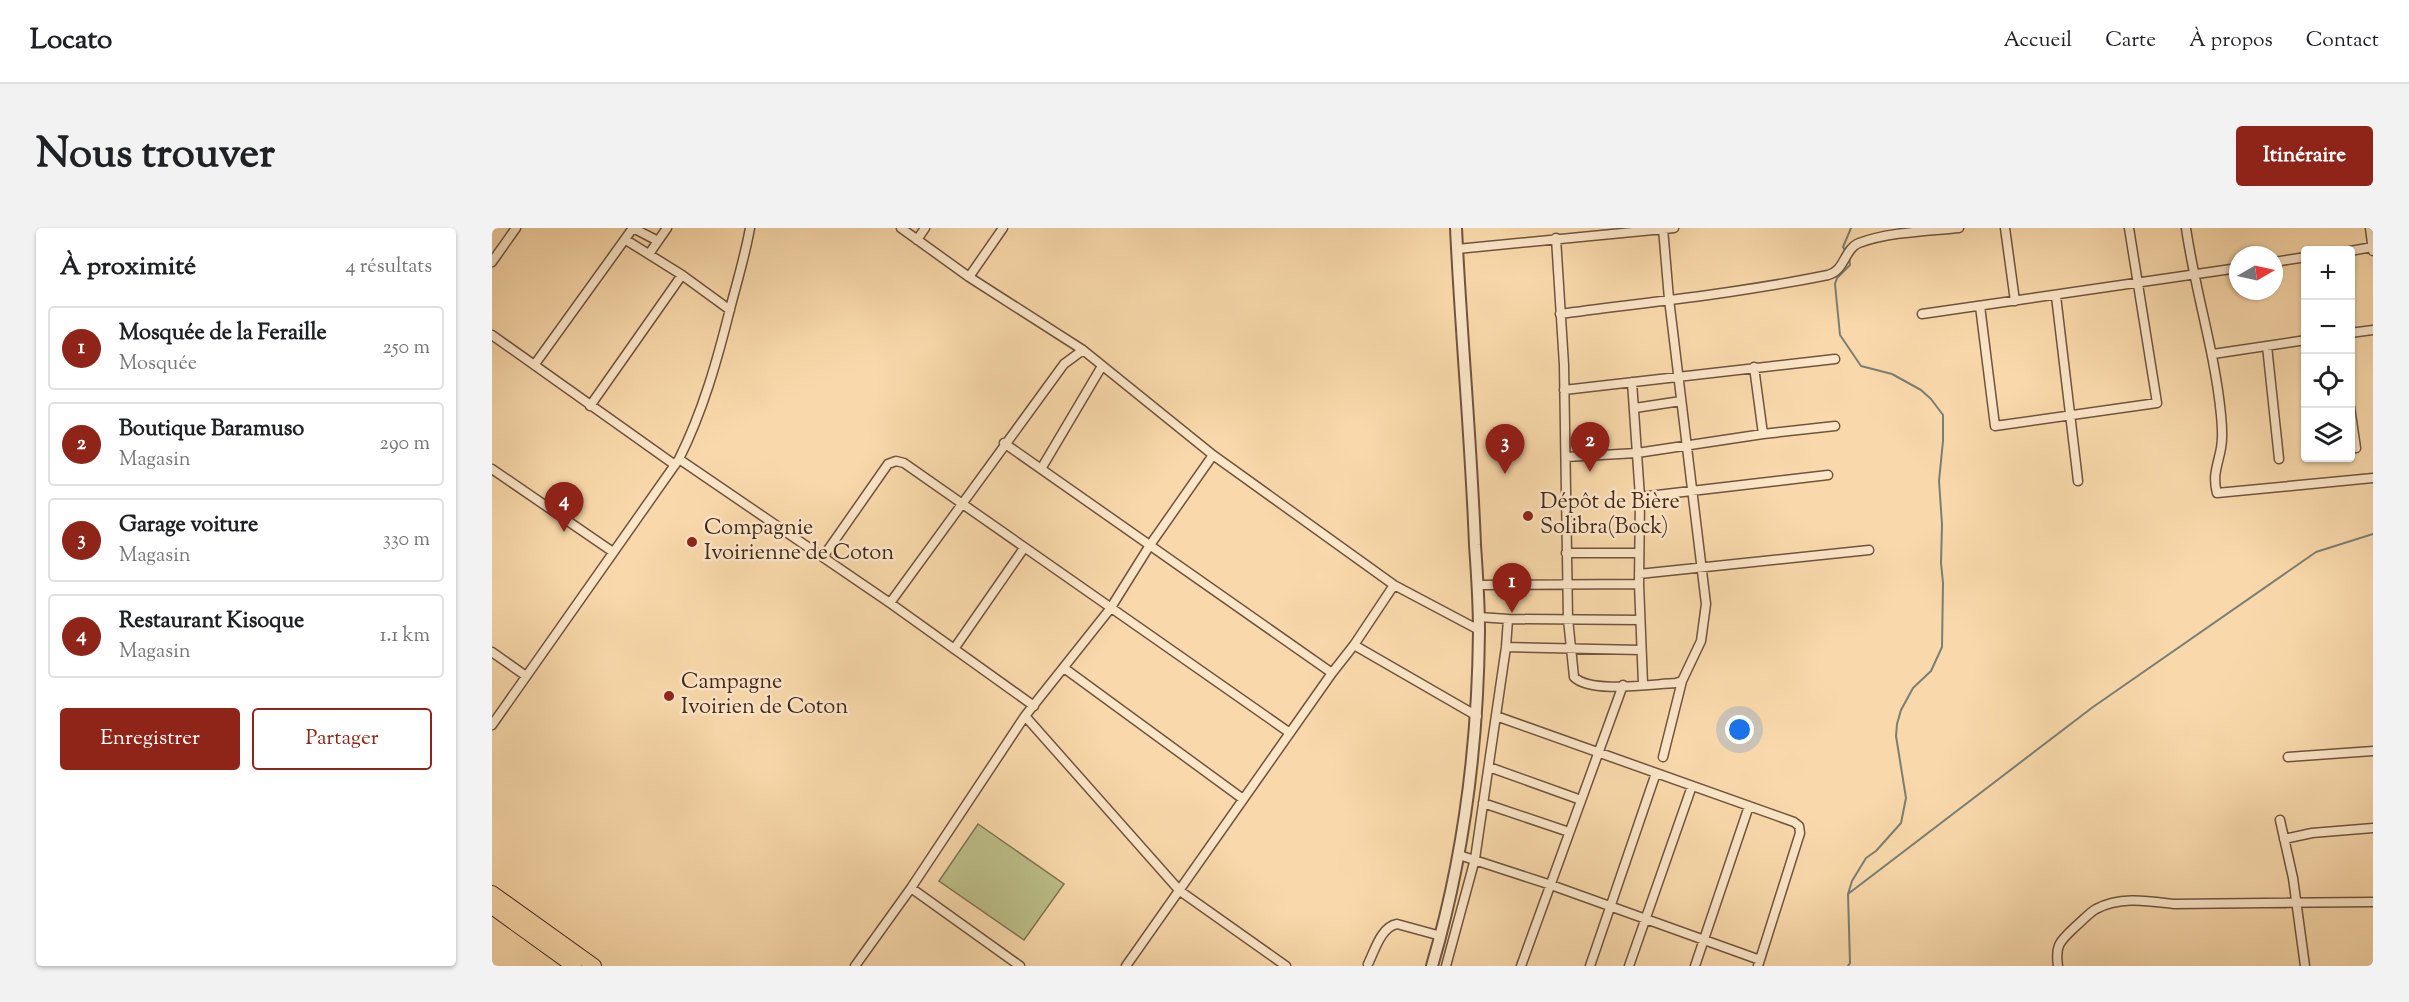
<!DOCTYPE html>
<html lang="fr">
<head>
<meta charset="utf-8">
<style>
	:root { --surface:#fff; --page:#f2f2f2; --text:#202124; --muted:#757577; --line:#e0e0e0; --accent:#8f2418 }
	body { margin:0; font-family:"Sorts Mill Goudy",serif; background:var(--page); color:var(--text) }
	.controls { position:absolute; right:18px; top:18px; display:grid; overflow:hidden; border-radius:6px; box-shadow:0 2px 4px #0004 }
	.controls button { width:54px; height:54px; display:grid; place-items:center; padding:0; border:0; border-bottom:2px solid var(--line); background:var(--surface); color:var(--text); font:30px sans-serif }
	.compass { position:absolute; left:1737px; top:18px; width:54px; height:54px; border-radius:50%; background:var(--surface); box-shadow:0 2px 4px #0004; rotate:81deg }
	.you { position:absolute; left:1248px; top:502px; width:21px; height:21px; margin:-15px; border:4px solid #fff; border-radius:50%; background:#1a73e8; box-shadow:0 0 0 9px #1a73e833 }
	.badge { display:grid; place-items:center; width:39px; height:39px; border-radius:50%; background:var(--accent); color:#fff; font-size:20px; font-weight:700 }
	.pin { position:absolute; translate:-50% -50px; filter:drop-shadow(0 2px 3px #0008) }
	.pin::after { content:''; position:absolute; top:32px; width:21px; height:18px; background:inherit; clip-path:polygon(0 0,100% 0,50% 100%) }
	.list { margin:0; padding:0; list-style:none }
	h2 { display:flex; justify-content:space-between; align-items:center; height:78px; margin:0; padding:0 24px; font-size:26px }
	h2 small { font-size:20px; font-weight:400; color:var(--muted) }
	.list li { display:grid; grid-template-columns:39px 1fr auto; gap:18px; align-items:center; box-sizing:border-box; height:84px; margin:0 12px 12px; padding:0 12px; border:2px solid var(--line); border-radius:6px }
	.list b { display:block; font-size:22px; white-space:nowrap }
	.list p { margin:0; font-size:20px; white-space:nowrap; color:var(--muted) }
	.list em { font-size:20px; font-style:normal; color:var(--muted) }
	.actions { display:flex; gap:12px; padding:18px 24px }
	.actions a { flex:1; padding:14px 0; border:2px solid var(--accent); border-radius:6px; text-align:center; font-size:21px; color:var(--accent) }
	.actions .main { background:var(--accent); color:#fff }
	.icon { flex:none; width:33px; height:33px; fill:none; stroke:currentColor; stroke-width:2; stroke-linecap:round; stroke-linejoin:round }
	.map { position:relative; flex:none; width:1881px; height:738px; overflow:hidden; border-radius:6px }
	header { display:flex; align-items:center; gap:36px; box-sizing:border-box; height:84px; padding:0 30px; background:var(--surface); border-bottom:2px solid var(--line) }
	header strong { font-size:28px }
	nav { display:flex; gap:33px; margin-inline-start:auto; font-size:21px }
	.intro { display:flex; align-items:center; justify-content:space-between; box-sizing:border-box; height:144px; padding:0 36px }
	h1 { margin:0; font-size:42px }
	.button { padding:15px 27px; border-radius:6px; background:var(--accent); color:#fff; font-size:21px; font-weight:700 }
	main { display:flex; gap:36px; padding:0 36px }
	aside { flex:1; background:var(--surface); border-radius:6px; box-shadow:0 2px 4px #0004 }
	.map>svg:first-child { display:block }
	.green { fill:#bcbf89; stroke:#7f7352; stroke-width:1.5 }
	.lines { fill:none; stroke-linecap:round; stroke-linejoin:round }
	.stream { stroke:#797f74; stroke-width:2 }
	.minor-casing { stroke:#70543f; stroke-width:11 }
	.tertiary-casing { stroke:#70543f; stroke-width:14 }
	.primary-casing { stroke:#42271b; stroke-width:16 }
	.minor { stroke:#fbe6c8; stroke-width:8 }
	.tertiary { stroke:#fbe6c8; stroke-width:10 }
	.primary { stroke:#f9d9ab; stroke-width:14 }
	.poi-dot { fill:#8f2418; stroke:#fbe6c8; stroke-width:2 }
	.labels { text-anchor:middle; dominant-baseline:central; stroke-width:5; stroke-linejoin:round; paint-order:stroke }
	.poi-label { font-size:22px; fill:#42271b; stroke:#fbe6c8; text-anchor:start }
</style>
</head>
<body>
<header>
<strong>Locato</strong>
<nav><a>Accueil</a><a>Carte</a><a>À propos</a><a>Contact</a></nav>
</header>
<div class="intro"><h1>Nous trouver</h1><a class="button">Itinéraire</a></div>
<main>
<aside>
<h2>À proximité<small>4 résultats</small></h2>
<ul class="list">
<li><span class="badge">1</span><div><b>Mosquée de la Feraille</b><p>Mosquée</p></div><em>250 m</em></li>
<li><span class="badge">2</span><div><b>Boutique Baramuso</b><p>Magasin</p></div><em>290 m</em></li>
<li><span class="badge">3</span><div><b>Garage voiture</b><p>Magasin</p></div><em>330 m</em></li>
<li><span class="badge">4</span><div><b>Restaurant Kisoque</b><p>Magasin</p></div><em>1.1 km</em></li>
</ul>
<div class="actions"><a class="main">Enregistrer</a><a>Partager</a></div>
</aside>
<div class="map">
<svg width="1881" height="738" viewBox="0 0 1881 738">
	<rect width="100%" height="100%" fill="#f9d9ab"/>
	<filter id="stains"><feTurbulence type="fractalNoise" baseFrequency=".00333" numOctaves="4"/><feColorMatrix values="0 0 0 0 .2 0 0 0 0 .09 0 0 0 0 .02 0 0 0 .5 -.17"/></filter>
	<radialGradient id="worn" r=".72"><stop offset=".6" stop-color="#630" stop-opacity="0"/><stop offset="1" stop-color="#630" stop-opacity=".3"/></radialGradient>
	<!-- green -->
	<path class="green" d="M486,596L572,656L532,712L447,653Z"/>
	<g class="lines">
		<!-- stream -->
		<path class="stream" d="M1354,24L1351,19L1359,0
			M1356,666L1360,653L1374,630L1384,623L1409,595L1414,570L1404,508L1405,496L1409,482L1421,460L1439,443L1450,419L1451,355L1449,335L1450,296L1447,253L1451,213V187L1439,171L1429,162L1400,146L1369,138L1348,107L1343,56L1345,50L1358,37L1357,29
			M1356,738L1358,735L1356,666L1601,479L1824,324L1881,306"/>
		<defs>
			<path id="minor" d="M141,0L166,13
				M409,0L477,49L591,122L721,227L902,357L987,402
				M1513,0L1523,73
				M1694,0C1703,63 1723,124 1729,187C1730,197 1731,210 1729,220C1726,237 1720,247 1725,265L1881,250
				M1878,0L1881,23
				M1064,10L1072,137L1076,391L1082,449C1099,466 1160,456 1184,455L1190,453
				M134,12L190,47L238,82
				M425,12L433,0
				M965,21L1182,0
				M1858,23L1881,19
				M157,26L175,0
				M0,34L24,0
				M1782,34L1814,29
				M477,49L511,0
				M1564,68L1586,253
				M1488,78L1503,198L1665,175L1637,0
				M1068,86C1158,74 1248,65 1336,47C1353,43 1352,21 1367,15C1396,4 1436,3 1467,0
				M1430,86L1746,40
				M1858,105L1881,102
				M0,107L183,237
				M1775,118L1787,231
				M1721,126L1814,112
				M43,136L141,0
				M1262,139L1271,206
				M1140,154L1148,269L1147,356L1151,456
				M1072,162L1343,131
				M98,178L190,47
				M1858,179L1864,220
				M1143,180L1189,173
				M512,215L840,445
				M1074,229L1145,225L1271,206L1343,198
				M187,231L398,375L542,478
				M0,241L121,324
				M549,241L610,138
				M1148,269L1336,247
				M1074,325H1147
				M331,329L396,236L404,233L412,235L798,505
				M1147,346L1377,322
				M985,357L1147,356
				M398,375L572,136L591,122
				M987,389L1016,391L1148,392
				M862,417L985,488
				M1014,419L1149,422
				M462,421L532,320
				M0,424L34,448
				M572,440L751,571
				M533,488L688,663L794,738
				M1004,488L1302,594L1307,598L1308,605L1266,738
				M0,497L187,231C211,183 225,133 238,81C245,54 253,28 258,0
				M1171,529L1190,453L1209,413L1214,376L1177,71L1171,0
				M1796,529L1881,523
				M997,539L1089,572
				M991,575L1077,604
				M1788,592L1801,650L1813,738
				M1792,611L1820,605L1881,600
				M967,627L1059,657L1268,732
				M419,660L528,738
				M876,736C883,722 889,699 905,696L949,708
				M363,738L419,660L533,488L618,381L658,317L721,227
				M634,738L840,445L862,417L902,357
				M954,738L983,631L1014,419L1016,391
				M1029,738L1131,457
				M1098,738L1164,545
				M1137,738L1200,558
				M1203,738L1257,578
				M1566,738C1563,717 1568,713 1583,699C1590,693 1597,685 1604,681C1629,668 1656,673 1682,676L1881,674"/>
			<path id="tertiary" d="M940,738C972,629 986,517 987,403C987,374 985,345 983,317C979,211 969,106 964,0"/>
			<path id="primary" d="M0,665L102,738
				M0,679L82,738"/>
		</defs>
		<!-- minor casing -->
		<use href="#minor" class="minor-casing"/>
		<!-- tertiary casing -->
		<use href="#tertiary" class="tertiary-casing"/>
		<!-- primary casing -->
		<use href="#primary" class="primary-casing"/>
		<!-- minor -->
		<use href="#minor" class="minor"/>
		<!-- tertiary -->
		<use href="#tertiary" class="tertiary"/>
		<!-- primary -->
		<use href="#primary" class="primary"/>
	</g>
	<!-- markers -->
	<g class="poi-dot">
		<circle cx="1036" cy="288" r="6"/>
		<circle cx="200" cy="314" r="6"/>
		<circle cx="177" cy="468" r="6"/>
	</g>
	<g class="labels">
		<!-- poi labels -->
		<g class="poi-label">
			<text x="1048" y="275">Dépôt de Bière<tspan x="1048" dy="25">Solibra(Bock)</tspan></text>
			<text x="212" y="301">Compagnie<tspan x="212" dy="25">Ivoirienne de Coton</tspan></text>
			<text x="189" y="455">Campagne<tspan x="189" dy="25">Ivoirien de Coton</tspan></text>
		</g>
	</g>
	<rect width="100%" height="100%" filter="url(#stains)"/>
	<rect width="100%" height="100%" fill="url(#worn)"/>
</svg>
<div class="controls">
<button>+</button>
<button>−</button>
<button><svg class="icon" aria-label="locate" viewBox="0 0 24 24"><circle cx="12" cy="12" r="6"/><path d="M12 2v4M12 18v4M2 12h4M18 12h4"/></svg></button>
<button><svg class="icon" aria-label="layers" viewBox="0 0 24 24"><path d="M12 4l9 5-9 5-9-5zM3 14l9 5 9-5"/></svg></button>
</div>
<svg class="compass" viewBox="-18 -18 36 36"><path d="M0-13l5 13h-10z" fill="#e53935"/><path d="M0 13l5-13h-10z" fill="#757577"/></svg>
<div class="you"></div>
<div class="pin badge" style="left:1020px;top:385px">1</div>
<div class="pin badge" style="left:1098px;top:244px">2</div>
<div class="pin badge" style="left:1013px;top:246px">3</div>
<div class="pin badge" style="left:72px;top:304px">4</div>
</div>
</main>
</body>
</html>
